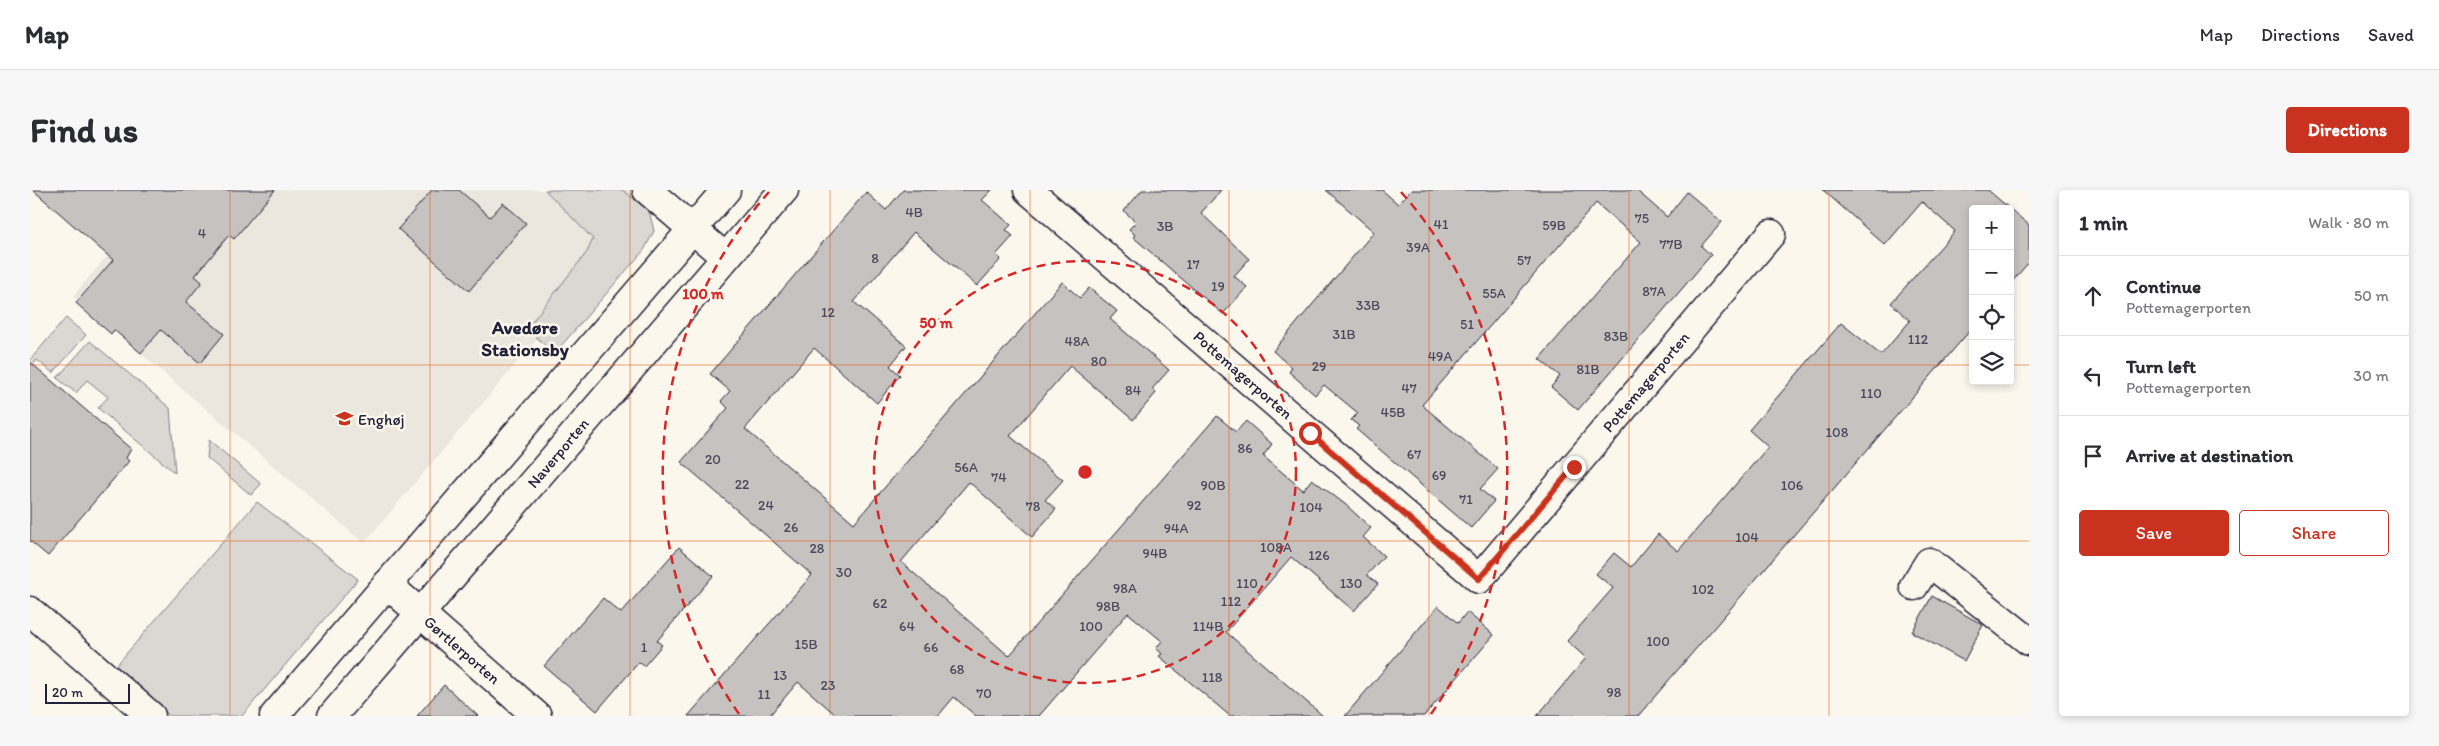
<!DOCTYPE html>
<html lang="en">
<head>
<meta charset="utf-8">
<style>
	:root { --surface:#fff; --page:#f7f7f7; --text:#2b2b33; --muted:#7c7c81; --line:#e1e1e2; --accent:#c8321e }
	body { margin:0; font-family:Itim,sans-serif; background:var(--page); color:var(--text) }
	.controls { position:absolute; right:15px; top:15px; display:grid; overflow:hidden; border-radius:5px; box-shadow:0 2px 8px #0003 }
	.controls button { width:45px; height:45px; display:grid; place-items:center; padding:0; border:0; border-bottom:1px solid var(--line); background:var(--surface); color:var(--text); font:25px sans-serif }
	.scale { position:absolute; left:15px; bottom:12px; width:85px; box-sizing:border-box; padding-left:5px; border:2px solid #22223b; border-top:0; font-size:14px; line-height:18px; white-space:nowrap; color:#22223b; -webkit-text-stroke:4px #fbf7ec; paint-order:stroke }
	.stop { position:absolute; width:15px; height:15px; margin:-11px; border:4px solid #c8321e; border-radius:50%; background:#fff }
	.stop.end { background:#c8321e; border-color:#fff; box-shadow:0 1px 5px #0008 }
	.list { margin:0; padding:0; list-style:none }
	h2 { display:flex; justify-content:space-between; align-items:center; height:65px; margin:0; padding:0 20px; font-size:21px }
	h2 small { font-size:16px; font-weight:400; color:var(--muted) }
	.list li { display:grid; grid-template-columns:32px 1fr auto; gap:15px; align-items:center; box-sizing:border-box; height:80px; padding:0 20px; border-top:1px solid var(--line) }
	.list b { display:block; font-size:19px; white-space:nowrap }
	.list p { margin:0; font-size:16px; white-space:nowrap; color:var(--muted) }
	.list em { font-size:16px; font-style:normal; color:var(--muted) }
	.actions { display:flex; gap:10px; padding:15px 20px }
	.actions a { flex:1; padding:11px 0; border:1px solid var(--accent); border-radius:5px; text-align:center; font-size:18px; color:var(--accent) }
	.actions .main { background:var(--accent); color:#fff }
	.icon { flex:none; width:28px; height:28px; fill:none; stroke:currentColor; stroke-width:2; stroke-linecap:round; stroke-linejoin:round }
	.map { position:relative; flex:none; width:1999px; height:526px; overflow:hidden; border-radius:5px }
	header { display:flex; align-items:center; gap:30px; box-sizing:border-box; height:70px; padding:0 25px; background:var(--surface); border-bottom:1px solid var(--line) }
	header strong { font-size:24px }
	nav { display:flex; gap:28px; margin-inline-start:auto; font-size:18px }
	.intro { display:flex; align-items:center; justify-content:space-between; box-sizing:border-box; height:120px; padding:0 30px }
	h1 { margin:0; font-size:35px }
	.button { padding:12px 22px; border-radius:5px; background:var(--accent); color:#fff; font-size:18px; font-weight:700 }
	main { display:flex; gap:30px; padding:0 30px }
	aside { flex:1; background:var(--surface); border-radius:5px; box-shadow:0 2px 8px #0003 }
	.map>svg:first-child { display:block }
	.built { fill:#ebe7df }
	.green { fill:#dbd8d3; stroke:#7e7d87 }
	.building { fill:#c6c2c0; stroke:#22223b }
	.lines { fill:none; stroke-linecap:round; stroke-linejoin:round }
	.minor-casing { stroke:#22223b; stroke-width:31 }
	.tertiary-casing { stroke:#22223b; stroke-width:31 }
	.minor { stroke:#fbf7ec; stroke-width:28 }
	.tertiary { stroke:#fbf7ec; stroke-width:28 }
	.route { stroke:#c8321e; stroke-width:6 }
	.grid { fill:none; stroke:#e8590c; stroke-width:1; stroke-opacity:0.55 }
	.ring { fill:none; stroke:#d62828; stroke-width:2.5; stroke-dasharray:9 6 }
	.labels { text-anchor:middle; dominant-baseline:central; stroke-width:5; stroke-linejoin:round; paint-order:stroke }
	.number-label { font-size:14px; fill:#4b4a5c }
	.street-label { font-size:16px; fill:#22223b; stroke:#fbf7ec }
	.poi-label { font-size:16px; fill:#22223b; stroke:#fbf7ec; text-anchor:start }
	.quarter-label { font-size:19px; font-weight:bold; fill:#22223b; stroke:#fbf7ec }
	.centre { fill:#d62828; stroke:#fbf7ec; stroke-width:2.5 }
	.ring-label { font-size:15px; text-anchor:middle; font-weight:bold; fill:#d62828; stroke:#fbf7ec; stroke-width:5; stroke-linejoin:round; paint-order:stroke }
</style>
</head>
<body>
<header>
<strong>Map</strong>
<nav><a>Map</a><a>Directions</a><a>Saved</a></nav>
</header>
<div class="intro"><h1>Find us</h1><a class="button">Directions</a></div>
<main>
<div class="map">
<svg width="1999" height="526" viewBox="0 0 1999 526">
	<rect width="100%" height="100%" fill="#fbf7ec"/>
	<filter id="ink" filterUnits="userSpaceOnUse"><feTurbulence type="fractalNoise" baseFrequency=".02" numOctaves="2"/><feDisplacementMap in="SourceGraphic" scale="10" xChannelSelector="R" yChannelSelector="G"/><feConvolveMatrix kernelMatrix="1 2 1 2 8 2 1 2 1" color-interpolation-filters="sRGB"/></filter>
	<g filter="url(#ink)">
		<!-- built -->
		<path class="built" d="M133,0H603L621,15L334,353L43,106Z"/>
		<!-- green -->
		<path class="green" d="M515,0H593L619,21L624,41L614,60L524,164L497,138L557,62L563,49Z
			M36,128L56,145L23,183L7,170L0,178V170Z
			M60,151L140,218L145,283L68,218L78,207L57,190L46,203L27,188Z
			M179,250L231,294L221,305L177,268Z
			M227,312L328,389L212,526H140L84,478Z"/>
		<!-- building -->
		<path class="building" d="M3,0H245L204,49L199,45L165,86L172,92L156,112L194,144L170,173L131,140L111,163L84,140L81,144L46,113L83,70Z
			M402,0H429L460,27L473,13L496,33L439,101L368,39Z
			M873,0H962L952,10L981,35L976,40L983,46L966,65L971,69L947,96L884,42L824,112L876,156L860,176L870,185L847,213L784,158L715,239L824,333L1032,92L1050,108L1059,98L1087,121L1080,129L1139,180L1122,199L1126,203L1103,230L1040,176L980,246L1033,290L1015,310L1026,319L1002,347L939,292L871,372L979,466L1187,226L1206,242L1216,231L1242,254L1233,266L1273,300L1282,289L1316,315L1341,338L1333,347L1354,366L1337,385L1348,394L1324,421L1261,367L1196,442L1293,526H1200L1129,466L1132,464L1126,458L1132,451L1098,423L1009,526H946L924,507L908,526H807L768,492L739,526H658L782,385L651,272L698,218L691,211L700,201L680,184L836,2L856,20Z
			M1112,0H1191L1171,23L1219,69L1204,86L1217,97L1193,124L1103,47L1105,45L1099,39L1106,32L1094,21Z
			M1296,0H1352L1368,14L1381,0H1606L1637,27L1657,2L1692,32L1671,56L1681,65L1548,220L1521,197L1530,186L1509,169L1611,52L1566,13L1392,215L1468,279L1450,299L1464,311L1441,338L1326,239L1329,236L1321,230L1328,223L1294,195L1285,205L1259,182L1262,178L1243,161L1344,42Z
			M1793,0H1958L1980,19H1943V137L1608,526H1507L1556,468L1537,451L1583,398L1566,384L1584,363L1601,377L1628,344L1648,361L1738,257L1719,240L1811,133L1851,165L1880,131L1861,113L1925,41L1892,12L1855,55Z
			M1980,19L1999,35V72L1980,94Z
			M0,172L101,259L96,268L99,271L18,366L0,351Z
			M649,357L683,386L627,451L632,455L614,476L609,472L567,521L514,476L573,408L591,423Z
			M1902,406L1953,435L1934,471L1882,442Z
			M1408,416L1428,433L1437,422L1464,445L1394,526H1315Z
			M414,495L448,526H387Z"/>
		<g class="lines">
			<defs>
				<path id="minor" d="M617,0L695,67
					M998,0L1449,389L1741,44
					M357,394L507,526
					M1884,396L1899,372L1999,451
					M0,421L121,526"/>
				<path id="tertiary" d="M244,526L696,0
					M302,526L754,0"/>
			</defs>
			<!-- minor casing -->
			<use href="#minor" class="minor-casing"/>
			<!-- tertiary casing -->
			<use href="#tertiary" class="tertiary-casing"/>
			<!-- minor -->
			<use href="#minor" class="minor"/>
			<!-- tertiary -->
			<use href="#tertiary" class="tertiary"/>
		</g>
	</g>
	<g class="lines" filter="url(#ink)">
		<!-- route -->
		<path class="route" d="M1280,243L1449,389L1544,277"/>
	</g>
	<!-- grid -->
	<path class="grid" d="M200,0V526M400,0V526M600,0V526M800,0V526M1000,0V526M1199,0V526M1399,0V526M1599,0V526M1799,0V526M0,175H1943M1980,175H1999M0,351H1999"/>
	<!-- distance rings -->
	<g class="ring">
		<circle cx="1055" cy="282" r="211"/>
		<path d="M709 524A422 422 0 0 1 739 2M1371 2A422 422 0 0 1 1401 524"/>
	</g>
	<!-- icons -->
	<defs>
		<symbol id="school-bare" viewBox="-9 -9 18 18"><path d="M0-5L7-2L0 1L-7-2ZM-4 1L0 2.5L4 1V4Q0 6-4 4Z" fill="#c8321e" stroke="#fbf7ec" stroke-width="2.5" paint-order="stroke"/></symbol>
	</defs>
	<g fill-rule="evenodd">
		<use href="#school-bare" x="302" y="216" width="25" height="25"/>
	</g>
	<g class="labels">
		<!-- number labels -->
		<g class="number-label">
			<text x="884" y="22">4B</text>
			<text x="1612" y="28">75</text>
			<text x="1411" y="34">41</text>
			<text x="1524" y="35">59B</text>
			<text x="1135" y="36">3B</text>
			<text x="172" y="43">4</text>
			<text x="1641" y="54">77B</text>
			<text x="1388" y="57">39A</text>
			<text x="845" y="68">8</text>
			<text x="1494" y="70">57</text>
			<text x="1163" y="74">17</text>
			<text x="1188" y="96">19</text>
			<text x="1624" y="101">87A</text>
			<text x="1464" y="103">55A</text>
			<text x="1338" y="115">33B</text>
			<text x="798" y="122">12</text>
			<text x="1437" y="134">51</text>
			<text x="1314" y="144">31B</text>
			<text x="1586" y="146">83B</text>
			<text x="1888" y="149">112</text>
			<text x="1047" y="151">48A</text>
			<text x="1410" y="166">49A</text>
			<text x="1069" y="171">80</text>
			<text x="1289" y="176">29</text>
			<text x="1558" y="179">81B</text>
			<text x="1379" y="198">47</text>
			<text x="1103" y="200">84</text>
			<text x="1841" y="203">110</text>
			<text x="1363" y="222">45B</text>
			<text x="1807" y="242">108</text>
			<text x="1215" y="258">86</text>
			<text x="1384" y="264">67</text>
			<text x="683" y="269">20</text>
			<text x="936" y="277">56A</text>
			<text x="1409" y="285">69</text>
			<text x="969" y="287">74</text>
			<text x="712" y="294">22</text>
			<text x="1183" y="295">90B</text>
			<text x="1762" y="295">106</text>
			<text x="1436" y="309">71</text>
			<text x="736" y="315">24</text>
			<text x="1164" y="315">92</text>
			<text x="1003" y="316">78</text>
			<text x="1281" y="317">104</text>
			<text x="761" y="337">26</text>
			<text x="1146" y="338">94A</text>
			<text x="1717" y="347">104</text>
			<text x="1246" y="357">108A</text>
			<text x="787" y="358">28</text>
			<text x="1125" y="363">94B</text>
			<text x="1289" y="365">126</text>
			<text x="814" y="382">30</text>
			<text x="1217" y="393">110</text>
			<text x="1321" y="393">130</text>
			<text x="1095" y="398">98A</text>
			<text x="1673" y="399">102</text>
			<text x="1201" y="411">112</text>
			<text x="850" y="413">62</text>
			<text x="1078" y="416">98B</text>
			<text x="877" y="436">64</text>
			<text x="1061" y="436">100</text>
			<text x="1178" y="436">114B</text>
			<text x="1628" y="451">100</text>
			<text x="776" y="454">15B</text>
			<text x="614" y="457">1</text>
			<text x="901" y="457">66</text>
			<text x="927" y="479">68</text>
			<text x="750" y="485">13</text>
			<text x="1182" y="487">118</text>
			<text x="798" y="495">23</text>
			<text x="1584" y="502">98</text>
			<text x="954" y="503">70</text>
			<text x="734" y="504">11</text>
		</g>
		<!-- street labels -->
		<g class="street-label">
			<text transform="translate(1213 185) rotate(41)">Pottemagerporten</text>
			<text transform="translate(1616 192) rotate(-50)">Pottemagerporten</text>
			<text transform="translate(528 263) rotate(-50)">Naverporten</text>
			<text transform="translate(432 460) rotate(41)">Gørtlerporten</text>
		</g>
		<!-- poi labels -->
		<g class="poi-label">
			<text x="328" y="229">Enghøj</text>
		</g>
		<!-- quarter labels -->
		<g class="quarter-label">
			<text x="495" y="137">Avedøre<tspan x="495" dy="22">Stationsby</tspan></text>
		</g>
	</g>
	<circle cx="1055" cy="282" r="8" class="centre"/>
	<g class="ring-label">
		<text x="673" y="109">100 m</text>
		<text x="906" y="138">50 m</text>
	</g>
</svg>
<div class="controls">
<button>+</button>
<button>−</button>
<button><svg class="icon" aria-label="locate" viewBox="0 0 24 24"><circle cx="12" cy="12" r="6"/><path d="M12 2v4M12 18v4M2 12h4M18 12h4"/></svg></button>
<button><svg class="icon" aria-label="layers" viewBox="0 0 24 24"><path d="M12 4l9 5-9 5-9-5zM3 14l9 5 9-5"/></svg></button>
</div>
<div class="scale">20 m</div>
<div class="stop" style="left:1280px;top:243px"></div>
<div class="stop end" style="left:1544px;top:277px"></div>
</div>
<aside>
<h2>1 min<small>Walk · 80 m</small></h2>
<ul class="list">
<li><svg class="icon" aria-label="ahead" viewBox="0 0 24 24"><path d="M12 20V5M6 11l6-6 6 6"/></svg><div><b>Continue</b><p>Pottemagerporten</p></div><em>50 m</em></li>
<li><svg class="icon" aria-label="left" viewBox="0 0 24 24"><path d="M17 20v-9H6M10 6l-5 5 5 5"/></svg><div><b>Turn left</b><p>Pottemagerporten</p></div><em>30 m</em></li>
<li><svg class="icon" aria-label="arrive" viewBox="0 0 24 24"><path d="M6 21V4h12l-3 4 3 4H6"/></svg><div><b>Arrive at destination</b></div></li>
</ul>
<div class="actions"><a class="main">Save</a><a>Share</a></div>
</aside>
</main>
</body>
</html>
